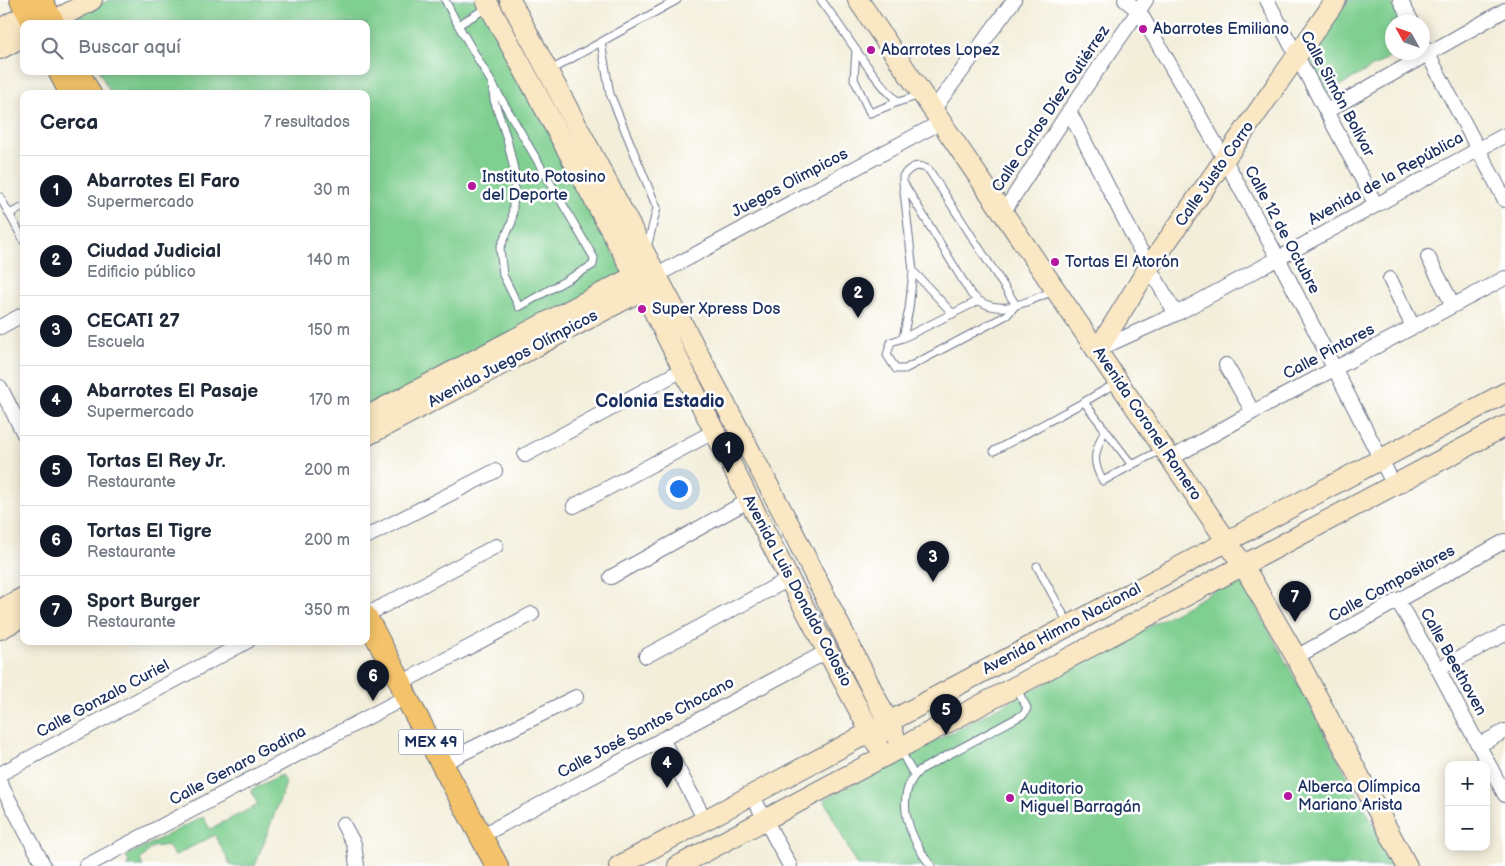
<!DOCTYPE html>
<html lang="es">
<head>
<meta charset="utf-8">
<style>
	:root { --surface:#fff; --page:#f6f6f7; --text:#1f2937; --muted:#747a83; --line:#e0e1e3; --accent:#111827 }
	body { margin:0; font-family:"Balsamiq Sans",sans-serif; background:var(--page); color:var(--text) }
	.controls { position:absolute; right:15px; bottom:15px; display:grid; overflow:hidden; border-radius:10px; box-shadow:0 2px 12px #0003 }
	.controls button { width:45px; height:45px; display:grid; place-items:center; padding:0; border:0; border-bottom:1px solid var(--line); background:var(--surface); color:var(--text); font:25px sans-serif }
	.compass { position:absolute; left:1385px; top:15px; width:45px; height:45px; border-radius:50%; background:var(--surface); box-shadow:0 2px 12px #0003; rotate:310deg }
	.you { position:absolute; left:678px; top:488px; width:18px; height:18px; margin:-12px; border:4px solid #fff; border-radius:50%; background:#1a73e8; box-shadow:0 0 0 8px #1a73e833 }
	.badge { display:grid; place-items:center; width:32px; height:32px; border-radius:50%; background:var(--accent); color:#fff; font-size:16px; font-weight:700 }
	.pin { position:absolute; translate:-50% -41px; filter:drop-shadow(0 1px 2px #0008) }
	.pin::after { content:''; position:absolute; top:26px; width:18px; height:15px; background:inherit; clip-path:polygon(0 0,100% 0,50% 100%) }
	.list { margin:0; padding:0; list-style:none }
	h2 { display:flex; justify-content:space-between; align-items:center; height:65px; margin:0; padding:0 20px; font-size:21px }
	h2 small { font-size:16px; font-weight:400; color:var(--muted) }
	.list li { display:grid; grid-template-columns:32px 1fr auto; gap:15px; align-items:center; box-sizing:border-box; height:70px; padding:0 20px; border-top:1px solid var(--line) }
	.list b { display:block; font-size:19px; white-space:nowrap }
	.list p { margin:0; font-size:16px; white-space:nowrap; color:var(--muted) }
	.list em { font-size:16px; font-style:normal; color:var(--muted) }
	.icon { flex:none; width:28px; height:28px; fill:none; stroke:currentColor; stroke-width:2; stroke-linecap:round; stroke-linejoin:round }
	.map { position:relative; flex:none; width:1505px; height:866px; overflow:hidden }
	.search { position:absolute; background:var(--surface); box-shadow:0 2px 12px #0003; left:20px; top:20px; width:350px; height:55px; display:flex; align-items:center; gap:12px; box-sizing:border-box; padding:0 18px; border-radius:10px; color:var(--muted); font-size:19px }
	.panel { position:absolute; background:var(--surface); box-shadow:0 2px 12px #0003; left:20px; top:90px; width:350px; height:555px; border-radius:10px }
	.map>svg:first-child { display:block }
	.green { fill:#7fcf90; stroke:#4d7f77 }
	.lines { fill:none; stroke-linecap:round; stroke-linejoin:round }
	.lane-casing { stroke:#677289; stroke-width:9 }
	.street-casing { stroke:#677289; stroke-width:16 }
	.secondary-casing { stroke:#677289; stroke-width:22 }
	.primary-casing { stroke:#677289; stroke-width:24 }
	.lane { stroke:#fff; stroke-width:7 }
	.street { stroke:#fff; stroke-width:14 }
	.secondary { stroke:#fae7c3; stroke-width:20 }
	.primary { stroke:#f3c26a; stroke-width:22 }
	.poi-dot { fill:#b5179e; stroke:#fff; stroke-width:2 }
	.labels { text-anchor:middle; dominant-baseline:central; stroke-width:5; stroke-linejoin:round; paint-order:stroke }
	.shield { fill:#fff; stroke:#5f6d8e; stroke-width:1 }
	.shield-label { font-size:15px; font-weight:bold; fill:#1b2f5e }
	.poi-label { font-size:16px; fill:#1b2f5e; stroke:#fff; text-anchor:start }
	.street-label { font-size:16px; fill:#1b2f5e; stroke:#fff }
	.neighbourhood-label { font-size:18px; font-weight:bold; fill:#1b2f5e; stroke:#fff }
</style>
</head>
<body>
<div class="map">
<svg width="1505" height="866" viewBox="0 0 1505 866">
	<rect width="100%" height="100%" fill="#fff"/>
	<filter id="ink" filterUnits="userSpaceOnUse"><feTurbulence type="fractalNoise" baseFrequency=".02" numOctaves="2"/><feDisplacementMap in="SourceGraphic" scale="10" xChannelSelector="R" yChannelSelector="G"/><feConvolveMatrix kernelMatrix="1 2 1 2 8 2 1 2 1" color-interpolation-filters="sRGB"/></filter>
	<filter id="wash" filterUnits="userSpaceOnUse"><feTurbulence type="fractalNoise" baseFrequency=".0096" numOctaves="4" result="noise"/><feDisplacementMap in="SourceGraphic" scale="20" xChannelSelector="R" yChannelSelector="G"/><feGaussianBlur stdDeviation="1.12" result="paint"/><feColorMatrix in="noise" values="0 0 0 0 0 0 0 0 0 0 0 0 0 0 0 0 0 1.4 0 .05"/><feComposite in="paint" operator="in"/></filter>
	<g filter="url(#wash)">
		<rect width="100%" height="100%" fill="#f3eeda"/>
		<!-- green -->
		<path class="green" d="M109,0H479L627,278L366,411V94H111L99,71H366V24H74L72,20Z
			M1348,0H1391L1401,22H1392V52L1398,53L1328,92L1308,56Z
			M1240,577L1396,866H857L824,799L1038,687Z
			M281,775L286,783L255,866H231L215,835L174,856L168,845L152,847L140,860L143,866H127L130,864L126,856L203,817L210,829L258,805L251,790Z"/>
	</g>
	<g filter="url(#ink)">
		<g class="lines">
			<defs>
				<path id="lane" d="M445,0L458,25L487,8
					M821,0C847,34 867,72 898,102L921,95
					M458,25C503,102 549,180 594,258L593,265L519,307L503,275L500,248L512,222L515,174L507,139L494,100L492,83
					M856,50L854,79L870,113L898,102
					M549,71L601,42
					M903,183L913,271L909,309L903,338L891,342L887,355L896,369H905L1007,315L1016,305
					M0,197L24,241
					M9,214L24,207
					M647,248L657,208L610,94L601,42L677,0
					M913,271L953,314
					M1016,305L929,170C918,163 911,166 903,176V182L971,294C996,320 1027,302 1055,290
					M903,338L978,301
					M1084,402L1118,382
					M1105,429C1096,450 1090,460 1103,481L1132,465
					M994,451L1084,402L1132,465L1161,450
					M1037,566L1068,623
					M900,750L914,775
					M931,866C911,840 891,797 920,770L1024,714L1027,708L1016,688"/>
				<path id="street" d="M1125,0L1139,11L1225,160L1278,258L1394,485
					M1267,0L1376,205
					M1400,0L1412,22
					M1422,43L1505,200
					M933,110L1014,0
					M1069,111L1149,267L1176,314
					M1327,111L1505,10
					M1003,213L1069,111L1146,0
					M1428,257L1453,305
					M657,275L941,122
					M1390,279L1413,327
					M0,327L24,314
					M1099,349L1176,314L1505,135
					M1226,365L1253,412
					M0,387L24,434
					M525,455L684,369
					M1170,459L1253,412L1505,278
					M574,506L715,431
					M366,537L495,471
					M611,577L748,501
					M1397,600L1438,669L1505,795
					M366,615L496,546
					M646,656L789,579
					M1296,657L1505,541
					M1438,669L1505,634
					M401,683L532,614
					M662,739L705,820
					M1479,745L1505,731
					M443,763L576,697
					M0,774L248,641
					M0,783L44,866
					M752,795L790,866
					M343,824L354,844L357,866
					M481,836L828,651
					M86,866L406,697"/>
				<path id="secondary" d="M486,0L643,290L789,579L877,744
					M510,0L790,526L894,734
					M858,0L1243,565L1296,657L1407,866
					M48,24L92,0
					M0,29L42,6
					M0,49L24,36
					M1097,351L1149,267L1336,0
					M366,417L646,270
					M366,436L654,284
					M0,610L24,597
					M0,629L24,616
					M619,866L1505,393
					M678,866L1505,426"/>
				<path id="primary" d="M21,0L34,24
					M41,0L54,24
					M59,71L71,94
					M78,71L90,94
					M366,617L401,683L406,697L497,866"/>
			</defs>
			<!-- lane casing -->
			<use href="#lane" class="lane-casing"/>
			<!-- street casing -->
			<use href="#street" class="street-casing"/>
			<!-- secondary casing -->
			<use href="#secondary" class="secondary-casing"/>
			<!-- primary casing -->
			<use href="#primary" class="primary-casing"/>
			<!-- lane -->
			<use href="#lane" class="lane"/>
			<!-- street -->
			<use href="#street" class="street"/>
			<!-- secondary -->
			<use href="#secondary" class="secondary"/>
			<!-- primary -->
			<use href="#primary" class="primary"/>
		</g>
	</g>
	<!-- markers -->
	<g class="poi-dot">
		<circle cx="1143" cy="29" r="5"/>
		<circle cx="871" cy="50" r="5"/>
		<circle cx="472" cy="186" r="5"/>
		<circle cx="1055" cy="262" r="5"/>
		<circle cx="642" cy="309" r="5"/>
		<circle cx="1288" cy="796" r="5"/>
		<circle cx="1010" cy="798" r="5"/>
	</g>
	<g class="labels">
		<!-- shield labels -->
		<rect class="shield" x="398.5" y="729.5" width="65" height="25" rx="4"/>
		<g class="shield-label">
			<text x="431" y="742">MEX 49</text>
		</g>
		<!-- poi labels -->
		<g class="poi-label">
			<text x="1153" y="29">Abarrotes Emiliano</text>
			<text x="881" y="50">Abarrotes Lopez</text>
			<text x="482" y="177">Instituto Potosino<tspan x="482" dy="18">del Deporte</tspan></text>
			<text x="1065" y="262">Tortas El Atorón</text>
			<text x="652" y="309">Super Xpress Dos</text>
			<text x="1298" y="787">Alberca Olímpica<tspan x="1298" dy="18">Mariano Arista</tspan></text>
			<text x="1020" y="789">Auditorio<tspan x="1020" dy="18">Miguel Barragán</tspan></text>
		</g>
		<!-- street labels -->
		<g class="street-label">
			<text transform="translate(1337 94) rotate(62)">Calle Simón Bolívar</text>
			<text transform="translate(1051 109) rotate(-56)">Calle Carlos Díez Gutiérrez</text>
			<text transform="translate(1215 174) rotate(-55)">Calle Justo Corro</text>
			<text transform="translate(1386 179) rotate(-29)">Avenida de la República</text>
			<text transform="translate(790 183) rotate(-28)">Juegos Olimpicos</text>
			<text transform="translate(1282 230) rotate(62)">Calle 12 de Octubre</text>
			<text transform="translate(1329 352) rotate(-28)">Calle Pintores</text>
			<text transform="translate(513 359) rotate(-28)">Avenida Juegos Olímpicos</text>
			<text transform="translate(1147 424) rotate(56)">Avenida Coronel Romero</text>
			<text transform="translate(1392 584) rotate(-29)">Calle Compositores</text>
			<text transform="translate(797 591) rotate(62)">Avenida Luis Donaldo Colosio</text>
			<text transform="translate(1062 629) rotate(-28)">Avenida Himno Nacional</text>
			<text transform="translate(1453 662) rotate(61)">Calle Beethoven</text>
			<text transform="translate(103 699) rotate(-28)">Calle Gonzalo Curiel</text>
			<text transform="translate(646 728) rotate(-28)">Calle José Santos Chocano</text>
			<text transform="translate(238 766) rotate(-28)">Calle Genaro Godina</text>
		</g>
		<!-- neighbourhood labels -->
		<g class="neighbourhood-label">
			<text x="660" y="401">Colonia Estadio</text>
		</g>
	</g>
</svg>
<div class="controls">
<button>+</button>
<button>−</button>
</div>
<svg class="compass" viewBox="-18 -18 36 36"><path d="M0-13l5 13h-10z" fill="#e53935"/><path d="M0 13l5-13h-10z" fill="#747a83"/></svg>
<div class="you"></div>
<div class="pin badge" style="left:728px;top:473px">1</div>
<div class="pin badge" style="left:858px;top:318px">2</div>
<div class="pin badge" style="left:933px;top:582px">3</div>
<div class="pin badge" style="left:667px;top:788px">4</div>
<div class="pin badge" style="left:946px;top:735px">5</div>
<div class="pin badge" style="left:373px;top:701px">6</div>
<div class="pin badge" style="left:1295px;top:622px">7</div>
<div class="search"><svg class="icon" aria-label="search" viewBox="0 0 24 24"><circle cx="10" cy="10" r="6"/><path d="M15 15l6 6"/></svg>Buscar aquí</div>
<section class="panel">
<h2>Cerca<small>7 resultados</small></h2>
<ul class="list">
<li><span class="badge">1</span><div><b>Abarrotes El Faro</b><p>Supermercado</p></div><em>30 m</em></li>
<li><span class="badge">2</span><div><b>Ciudad Judicial</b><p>Edificio público</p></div><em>140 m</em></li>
<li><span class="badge">3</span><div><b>CECATI 27</b><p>Escuela</p></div><em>150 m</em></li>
<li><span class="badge">4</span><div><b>Abarrotes El Pasaje</b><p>Supermercado</p></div><em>170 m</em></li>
<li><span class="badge">5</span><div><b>Tortas El Rey Jr.</b><p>Restaurante</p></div><em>200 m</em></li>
<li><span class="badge">6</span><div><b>Tortas El Tigre</b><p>Restaurante</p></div><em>200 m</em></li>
<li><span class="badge">7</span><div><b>Sport Burger</b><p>Restaurante</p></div><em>350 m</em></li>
</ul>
</section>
</div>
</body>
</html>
